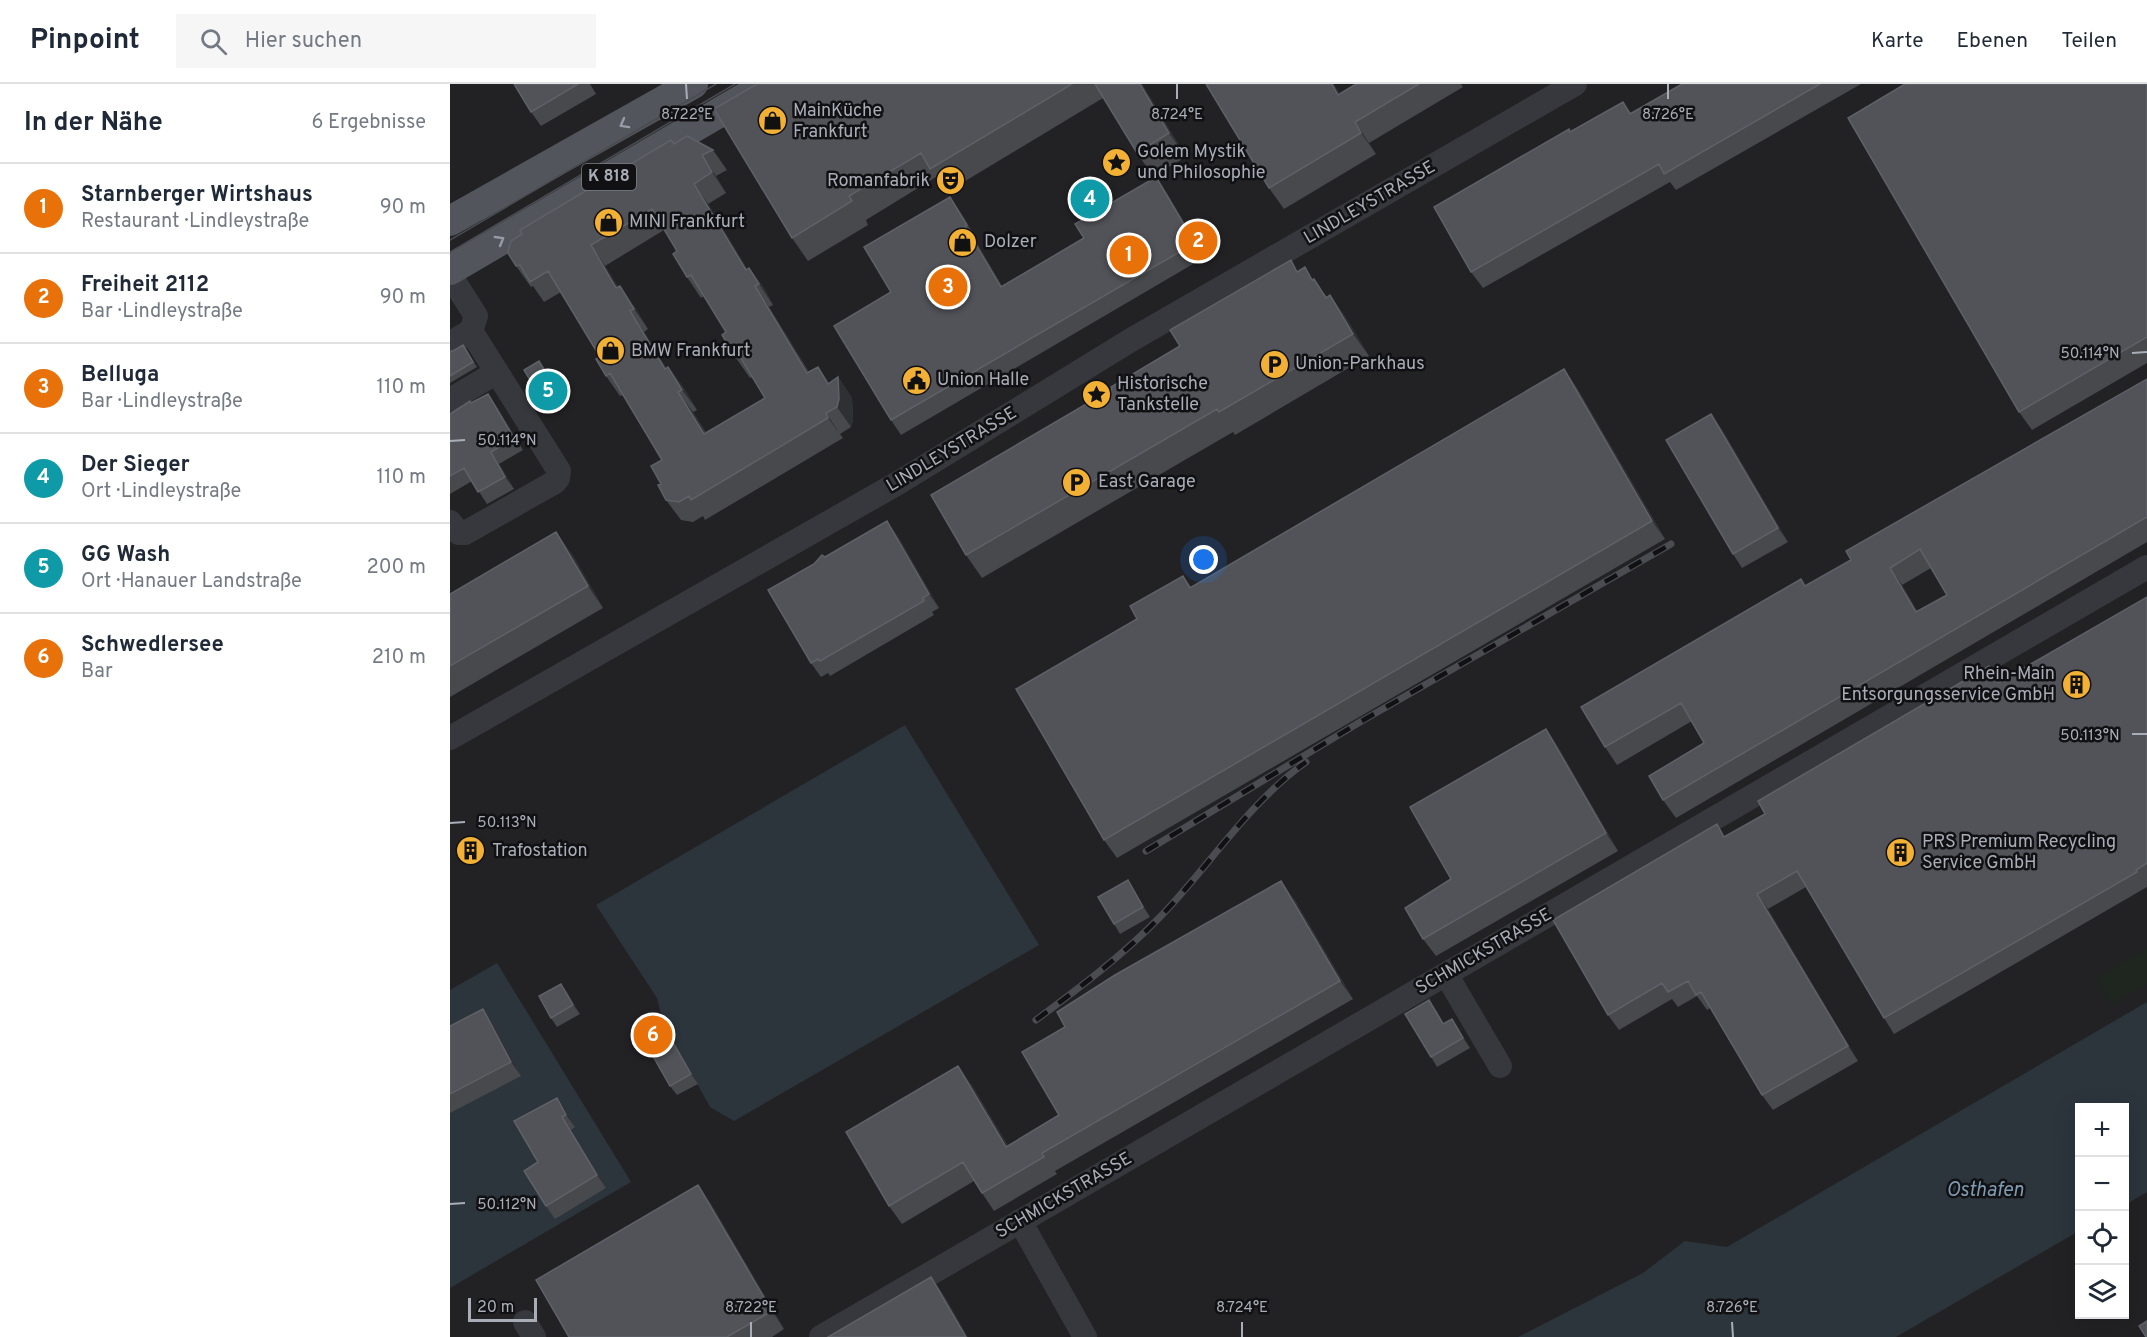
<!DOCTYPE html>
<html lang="de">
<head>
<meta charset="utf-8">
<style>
	:root { --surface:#fff; --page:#f6f6f7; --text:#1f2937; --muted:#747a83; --line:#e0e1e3; --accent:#d93025 }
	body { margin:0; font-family:Overpass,sans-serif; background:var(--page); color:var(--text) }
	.controls { position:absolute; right:18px; bottom:18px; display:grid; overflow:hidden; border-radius:0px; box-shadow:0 6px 24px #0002 }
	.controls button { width:54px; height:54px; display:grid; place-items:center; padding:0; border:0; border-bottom:2px solid var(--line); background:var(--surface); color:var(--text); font:30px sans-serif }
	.scale { position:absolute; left:18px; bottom:15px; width:69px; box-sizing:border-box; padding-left:6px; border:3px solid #a8adb8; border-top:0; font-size:16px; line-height:21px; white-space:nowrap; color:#a8adb8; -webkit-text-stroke:4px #111113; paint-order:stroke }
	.you { position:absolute; left:754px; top:476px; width:21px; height:21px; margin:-15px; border:4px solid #fff; border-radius:50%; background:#1a73e8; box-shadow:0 0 0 9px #1a73e833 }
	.badge { display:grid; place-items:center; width:39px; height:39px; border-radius:50%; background:var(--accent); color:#fff; font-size:20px; font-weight:700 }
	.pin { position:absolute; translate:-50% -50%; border:3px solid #fff; box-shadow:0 2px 6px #0006 }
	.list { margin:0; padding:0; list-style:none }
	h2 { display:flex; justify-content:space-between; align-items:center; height:78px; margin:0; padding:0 24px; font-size:26px }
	h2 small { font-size:20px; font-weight:400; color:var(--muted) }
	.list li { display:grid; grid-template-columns:39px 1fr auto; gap:18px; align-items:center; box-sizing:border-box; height:90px; padding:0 24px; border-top:2px solid var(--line) }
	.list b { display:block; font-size:22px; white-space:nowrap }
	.list p { margin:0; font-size:20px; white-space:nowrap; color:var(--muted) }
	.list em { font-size:20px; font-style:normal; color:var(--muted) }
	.icon { flex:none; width:33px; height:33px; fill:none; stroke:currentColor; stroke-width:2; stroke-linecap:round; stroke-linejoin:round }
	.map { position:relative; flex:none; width:1697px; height:1253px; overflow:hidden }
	header { display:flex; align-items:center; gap:36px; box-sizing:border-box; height:84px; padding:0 30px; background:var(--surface); border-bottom:2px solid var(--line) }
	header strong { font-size:28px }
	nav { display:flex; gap:33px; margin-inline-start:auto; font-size:21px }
	.search { width:420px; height:54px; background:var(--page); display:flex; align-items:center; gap:15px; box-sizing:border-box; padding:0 21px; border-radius:0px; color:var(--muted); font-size:22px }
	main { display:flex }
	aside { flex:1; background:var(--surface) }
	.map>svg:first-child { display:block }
	.built { fill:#222225; fill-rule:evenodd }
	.green { fill:#1e261f }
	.water { fill:#2c353c }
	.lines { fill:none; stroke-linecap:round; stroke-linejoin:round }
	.minor { stroke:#37383d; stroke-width:24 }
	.major { stroke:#53555c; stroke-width:30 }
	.tram { stroke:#4a4c52; stroke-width:1.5 }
	.rail-casing { stroke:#4a4c52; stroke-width:7 }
	.rail { stroke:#111113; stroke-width:4.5; stroke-dasharray:14; stroke-linecap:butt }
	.wall { fill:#47494d; fill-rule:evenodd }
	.shaded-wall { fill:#2f3033 }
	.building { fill:#525359; stroke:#5f6168; stroke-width:1.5; fill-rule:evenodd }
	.oneway { stroke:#979ba6 }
	.ticks { fill:none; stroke:#a8adb8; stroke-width:2 }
	.labels { text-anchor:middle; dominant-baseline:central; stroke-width:5; stroke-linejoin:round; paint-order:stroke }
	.shield { fill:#111113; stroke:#7b7e86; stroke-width:1.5 }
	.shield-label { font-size:16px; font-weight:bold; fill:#a8adb8 }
	.poi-label { font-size:18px; fill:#a8adb8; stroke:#111113; text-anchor:start }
	.street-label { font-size:18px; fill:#a8adb8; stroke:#111113 }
	.water-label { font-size:20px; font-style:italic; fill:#7f9bb3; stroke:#111113 }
	.ticks-label { font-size:15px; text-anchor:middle; fill:#a8adb8; stroke:#111113; stroke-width:5; stroke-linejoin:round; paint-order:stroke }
</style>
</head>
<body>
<header>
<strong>Pinpoint</strong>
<div class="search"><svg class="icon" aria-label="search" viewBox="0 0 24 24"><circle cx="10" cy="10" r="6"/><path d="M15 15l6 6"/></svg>Hier suchen</div>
<nav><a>Karte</a><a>Ebenen</a><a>Teilen</a></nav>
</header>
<main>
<aside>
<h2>In der Nähe<small>6 Ergebnisse</small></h2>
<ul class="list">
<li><span class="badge" style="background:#e8710a">1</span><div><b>Starnberger Wirtshaus</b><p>Restaurant · Lindleystraße</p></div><em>90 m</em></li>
<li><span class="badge" style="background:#e8710a">2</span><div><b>Freiheit 2112</b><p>Bar · Lindleystraße</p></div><em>90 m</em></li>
<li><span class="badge" style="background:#e8710a">3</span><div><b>Belluga</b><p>Bar · Lindleystraße</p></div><em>110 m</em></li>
<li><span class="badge" style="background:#0f9aa8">4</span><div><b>Der Sieger</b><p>Ort · Lindleystraße</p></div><em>110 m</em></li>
<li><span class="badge" style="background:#0f9aa8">5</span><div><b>GG Wash</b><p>Ort · Hanauer Landstraße</p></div><em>200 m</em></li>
<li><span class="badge" style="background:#e8710a">6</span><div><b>Schwedlersee</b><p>Bar</p></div><em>210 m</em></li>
</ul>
</aside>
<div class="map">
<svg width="1697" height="1253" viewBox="0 0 1697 1253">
	<rect width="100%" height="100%" fill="#161618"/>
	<!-- built -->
	<path class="built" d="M0,0H1697V1253H0ZM1630,1024H1674V1230H1630Z"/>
	<!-- green -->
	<path class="green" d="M1697,864V900L1661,921L1646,894Z"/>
	<!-- water -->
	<path class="water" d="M455,641L589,861L284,1037L260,1023L219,949L216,951L207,914L146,821Z
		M47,879L181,1098L0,1204V906Z
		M1697,918V1108L1675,1121L1674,1024H1630L1629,1147L1446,1253H1068L1193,1189L1235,1157L1277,1163Z"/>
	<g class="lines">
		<!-- minor -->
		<path class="minor" d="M0,191L26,232L21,247L0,259
			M0,316L47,288
			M0,438L9,449H15L105,398L108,394L109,387L21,247
			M0,654L448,399L681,256L1125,0
			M996,890L1050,982
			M570,1137L635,1253
			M75,1238L84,1253
			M371,1253L1697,483"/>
		<!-- major -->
		<path class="major" d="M0,137L243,0
			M0,186L318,0"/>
		<!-- tram -->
		<path class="tram" d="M0,156L266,0
			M0,168L285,0"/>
		<defs>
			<path id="rail" d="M696,767L910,638L1221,460
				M586,936C629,904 672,872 709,834C759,783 797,720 856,678"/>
		</defs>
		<!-- rail casing -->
		<use href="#rail" class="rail-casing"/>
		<!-- rail -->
		<use href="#rail" class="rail"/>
	</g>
	<!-- wall -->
	<path class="wall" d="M64,0H140L146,10L91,42L81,28Z
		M307,0H692L736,73L703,92L687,69L653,14L497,108L486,93L416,136L418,141L358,177L342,154Z
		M906,0H1011L1013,3L919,59L926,70L834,125L819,104L890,10Z
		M1232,0H1411L1226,106L1220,98L1033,204L1021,188L1120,48L1173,18L1181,29Z
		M1697,0V279L1582,346L1569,328Z
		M224,59L263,66L277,86L266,92L276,109L258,120L297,185L299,184L314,204L323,221L319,223L359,288L379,299L388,293L402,314L403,336L401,343L390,350L393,354L255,436L253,432L243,438L231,436L216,416L211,400L212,376L173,311L170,312L156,292L150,273L111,208L94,218L83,202L81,203L66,182ZM214,146L227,167L237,193L251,214L254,212L276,248L286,274L300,294L302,293L315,314L256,349L243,328L247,326L233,303L218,283L216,284L194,248L198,245L184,222L168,203L155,182Z
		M706,93L716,108L755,173L451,351L441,336V208L510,128L527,155L525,156L552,202L634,154Z
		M849,187L863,196L877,213L880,211L896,234L919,272L785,351L783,348L532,494L516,471L730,262Z
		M13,261L27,283L0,299V267H3Z
		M1114,285L1127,304L1215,455L667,774L654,756L687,535L733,492L741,503Z
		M96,286L115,318L100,327L93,318Z
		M1697,295V458L1226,734L1213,716L1254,659L1242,637L1167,681L1155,663L1356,502L1401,476ZM1481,484L1497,511L1467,527L1452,501Z
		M38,310L46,322L73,366L49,380L64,405L37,420L22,397L0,410V330Z
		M1271,344L1338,458L1292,484L1283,470Z
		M447,451L489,524L482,528L484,531L380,592L378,589L371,593L361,579L375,473Z
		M122,470L153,524L0,613V510Z
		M1697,513V803L1444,950L1434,934L1356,803L1318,825L1408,977L1323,1026L1312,1011L1260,924L1257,926L1247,912L1228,923L1222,915L1169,946L1158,931L1276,752L1549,598Z
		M1096,645L1108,663L1168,767L986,872L973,855L1001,795Z
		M684,806L700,833L670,850L664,840Z
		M844,815L903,915L605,1087L607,1090L544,1127L524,1097L452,1140L439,1122L521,1000L558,1062L609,1031Z
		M111,900L130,930L107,943L101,934Z
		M33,925L43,939L71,992L0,1029V942Z
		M986,926L994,940L1002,935L1020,964L987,983L981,973Z
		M219,949L248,1000L227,1011L220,1002Z
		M116,1026L125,1043L121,1046L156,1104L105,1135L96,1122L88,1078Z
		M248,1101L261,1120L334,1245L322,1253H119Z"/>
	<!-- shaded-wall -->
	<path class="shaded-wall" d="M690,0H692L736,73L719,49Z
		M882,0H884L903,32L888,11Z
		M905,38L919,59L926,70L911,49Z
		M252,71L266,92L276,109L262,88Z
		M706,93L716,108L755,173L745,159Z
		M244,100L258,120L307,201L296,186Z
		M500,113L510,128L527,155L517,141Z
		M515,142L525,156L561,217L551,203Z
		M141,161L155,182L181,224L166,204Z
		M299,184L314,204L323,221L309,200Z
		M170,202L184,222L198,245L184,225Z
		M305,202L319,223L371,309L357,289Z
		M880,211L896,234L919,272L903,250Z
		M180,227L194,248L229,305L215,285Z
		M89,277L96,286L115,318L108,309Z
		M218,283L233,303L247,326L232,306Z
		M368,283L382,303L388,293L402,314L403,336L401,343L387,323L378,300Z
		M1114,285L1127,304L1215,455L1202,437Z
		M228,308L243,328L268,371L254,350Z
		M38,310L46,322L73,366L64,354Z
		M376,329L390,350L393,354L378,334Z
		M1261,330L1271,344L1338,458L1328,444Z
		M41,368L49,380L64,405L55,393Z
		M437,437L447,451L489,524L479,510Z
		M106,448L122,470L153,524L138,502Z
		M1440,484L1452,501L1478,546L1466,528Z
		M1096,645L1108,663L1168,767L1156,749Z
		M678,796L684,806L700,833L693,823Z
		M831,797L844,815L903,915L890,897Z
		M1307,810L1318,825L1408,977L1398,962Z
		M111,900L118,909L130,930L123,921Z
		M33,925L43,939L71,992L61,978Z
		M1002,935L1009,945L1020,964L1013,954Z
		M212,939L219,949L248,1000L241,990Z
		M508,982L521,1000L569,1081L556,1063Z
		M107,1014L116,1026L125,1043L116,1031Z
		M112,1033L121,1046L156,1104L147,1091Z
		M248,1101L261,1120L334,1245L322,1227Z
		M481,1193L494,1211L518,1253H516Z"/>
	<!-- building -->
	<path class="building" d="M64,0H128L81,28Z
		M307,0H622L480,85L471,69L399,112L402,117L342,154L264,25Z
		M645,0H690L719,49L687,69Z
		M756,0H882L888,11L906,0H969L905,38L911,49L819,104Z
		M1232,0H1370L1214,90L1209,80L1021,188L984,123L1119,45L1120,48L1173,18L1180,30Z
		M1455,0H1697V253L1569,328L1398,34Z
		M237,52L263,66L252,71L262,88L244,100L296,186L299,184L309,200L305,202L357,289L368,283L378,300L388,293L389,315L387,323L376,329L378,334L241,416L239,412L229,418L216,416L208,401L211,400L201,382L212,376L160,289L156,292L146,275L150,273L98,187L80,198L70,181L66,182L58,169L59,164L61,157L72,150L70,146L221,56L224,60ZM202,125L227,167L223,170L237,193L241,191L276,248L272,251L286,274L289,271L315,314L254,350L228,308L232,306L218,283L215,285L180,227L184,225L170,202L166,204L141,161Z
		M706,93L745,159L441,336L384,242L441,208L414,163L500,113L517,141L515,142L551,203L634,154L625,140Z
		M841,176L847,188L855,183L862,196L864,195L876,214L880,211L903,250L769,328L767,325L516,471L481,411L662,305L661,303L730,262L720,246Z
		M13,261L23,278L0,292V267H3Z
		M89,277L108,309L93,318L74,286Z
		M1114,285L1202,437L654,756L566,605L687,535L680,522L733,492L740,504Z
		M1697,295V433L1213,716L1199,692L1254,659L1231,619L1155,663L1131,623L1351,495L1355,502L1401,476L1396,467ZM1470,465L1497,511L1466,528L1440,484Z
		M38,310L64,354L41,368L55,393L28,408L14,384L0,392V330L20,317L21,319Z
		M1261,330L1328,444L1283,470L1216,356Z
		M437,437L479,510L473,514L474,517L370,577L368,575L361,579L318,506L364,480L372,471L375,473Z
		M106,448L138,502L0,582V510Z
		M1697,513V779L1686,786L1687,788L1434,934L1347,787L1307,810L1398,962L1312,1011L1251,908L1246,911L1238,897L1218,908L1212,899L1158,931L1103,836L1267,740L1274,753L1315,730L1308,717L1539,582L1548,599Z
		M1096,645L1156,749L973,855L955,824L1001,795L960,723Z
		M678,796L693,823L664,840L648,813Z
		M831,797L890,897L592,1069L594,1073L532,1109L513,1078L439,1122L396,1048L508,982L556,1063L609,1031L572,968L615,943L607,928L665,891Z
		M111,900L123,921L101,934L89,912Z
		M979,916L993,940L1002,935L1013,954L981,973L955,930Z
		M33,925L61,978L0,1010V942Z
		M212,939L241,990L220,1002L191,951Z
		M107,1014L116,1031L112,1033L147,1091L96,1122L74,1087L88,1078L64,1037Z
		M248,1101L322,1227L277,1253H119L86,1196Z
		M481,1193L516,1253H378Z
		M1697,1237V1253H1696L1689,1242Z"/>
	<!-- one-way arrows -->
	<defs><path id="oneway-chevron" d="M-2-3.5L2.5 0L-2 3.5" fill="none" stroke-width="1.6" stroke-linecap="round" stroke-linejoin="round" transform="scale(1.5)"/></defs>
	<g class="oneway">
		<use href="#oneway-chevron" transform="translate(174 40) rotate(151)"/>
		<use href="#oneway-chevron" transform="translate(50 156) rotate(-30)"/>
	</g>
	<!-- ticks -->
	<path class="ticks" d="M236,0L237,15M727,0V15M1218,0V15M1682,269L1697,268M0,357L15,356M1682,650H1697M0,739L15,738M0,1120L15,1119M301,1238V1253M792,1238V1253M1282,1238L1283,1253"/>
	<!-- icons -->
	<defs>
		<symbol id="shop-disc" viewBox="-11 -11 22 22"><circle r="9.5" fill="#f2b134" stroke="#111113"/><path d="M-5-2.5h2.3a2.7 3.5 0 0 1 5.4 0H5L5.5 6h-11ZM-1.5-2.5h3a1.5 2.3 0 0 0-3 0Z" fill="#111"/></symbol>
		<symbol id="sight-disc" viewBox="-11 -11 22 22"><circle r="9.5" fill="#f2b134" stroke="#111113"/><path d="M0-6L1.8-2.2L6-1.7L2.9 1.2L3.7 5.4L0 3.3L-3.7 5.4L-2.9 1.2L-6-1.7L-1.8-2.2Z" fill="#111"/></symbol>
		<symbol id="theatre-disc" viewBox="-11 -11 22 22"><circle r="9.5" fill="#f2b134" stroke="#111113"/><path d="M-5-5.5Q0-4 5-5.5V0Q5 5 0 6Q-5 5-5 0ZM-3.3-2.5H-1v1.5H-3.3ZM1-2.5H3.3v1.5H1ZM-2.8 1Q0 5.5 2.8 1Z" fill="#111"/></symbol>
		<symbol id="parking-disc" viewBox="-11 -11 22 22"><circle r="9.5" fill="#f2b134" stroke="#111113"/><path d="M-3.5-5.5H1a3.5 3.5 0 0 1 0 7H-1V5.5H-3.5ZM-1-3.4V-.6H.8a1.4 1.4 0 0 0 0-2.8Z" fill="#111"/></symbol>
		<symbol id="civic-disc" viewBox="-11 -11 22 22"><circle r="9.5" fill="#f2b134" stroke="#111113"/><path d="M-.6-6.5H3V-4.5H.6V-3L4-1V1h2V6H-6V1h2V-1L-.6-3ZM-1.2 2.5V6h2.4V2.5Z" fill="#111"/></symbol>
		<symbol id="building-disc" viewBox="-11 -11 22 22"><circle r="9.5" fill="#f2b134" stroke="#111113"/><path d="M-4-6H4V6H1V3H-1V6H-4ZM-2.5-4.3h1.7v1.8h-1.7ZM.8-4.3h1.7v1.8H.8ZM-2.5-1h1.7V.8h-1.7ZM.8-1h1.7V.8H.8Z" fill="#111"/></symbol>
	</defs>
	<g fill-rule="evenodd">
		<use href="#shop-disc" x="306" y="20" width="33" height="33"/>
		<use href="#sight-disc" x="650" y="62" width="33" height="33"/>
		<use href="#theatre-disc" x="484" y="80" width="33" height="33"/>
		<use href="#shop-disc" x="142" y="122" width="33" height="33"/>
		<use href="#shop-disc" x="496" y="142" width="33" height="33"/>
		<use href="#shop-disc" x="144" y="250" width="33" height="33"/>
		<use href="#parking-disc" x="808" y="264" width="33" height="33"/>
		<use href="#civic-disc" x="450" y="280" width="33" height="33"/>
		<use href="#sight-disc" x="630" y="294" width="33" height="33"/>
		<use href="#parking-disc" x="610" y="382" width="33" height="33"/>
		<use href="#building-disc" x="1610" y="584" width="33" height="33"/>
		<use href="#building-disc" x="4" y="750" width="33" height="33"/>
		<use href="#building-disc" x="1434" y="752" width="33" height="33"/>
	</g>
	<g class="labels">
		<!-- shield labels -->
		<rect class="shield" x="132" y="80" width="54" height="26" rx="4.5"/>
		<g class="shield-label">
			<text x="159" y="93">K 818</text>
		</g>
		<!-- poi labels -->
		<g class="poi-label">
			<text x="343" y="27">MainKüche<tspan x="343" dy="21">Frankfurt</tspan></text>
			<text x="687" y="68">Golem Mystik<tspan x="687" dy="21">und Philosophie</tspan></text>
			<text x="480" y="97" text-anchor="end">Romanfabrik</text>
			<text x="179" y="138">MINI Frankfurt</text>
			<text x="534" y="158">Dolzer</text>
			<text x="181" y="267">BMW Frankfurt</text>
			<text x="845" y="280">Union-Parkhaus</text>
			<text x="487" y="296">Union Halle</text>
			<text x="667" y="300">Historische<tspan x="667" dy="21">Tankstelle</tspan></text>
			<text x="648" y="398">East Garage</text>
			<text x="1605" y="590" text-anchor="end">Rhein-Main<tspan x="1605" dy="21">Entsorgungsservice GmbH</tspan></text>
			<text x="1472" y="758">PRS Premium Recycling<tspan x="1472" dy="21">Service GmbH</tspan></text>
			<text x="42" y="767">Trafostation</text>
		</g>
		<!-- street labels -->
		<g class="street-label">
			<text transform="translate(920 119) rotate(-30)">LINDLEYSTRASSE</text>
			<text transform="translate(502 366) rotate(-31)">LINDLEYSTRASSE</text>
			<text transform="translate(1034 868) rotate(-30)">SCHMICKSTRASSE</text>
			<text transform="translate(614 1112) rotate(-30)">SCHMICKSTRASSE</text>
		</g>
		<!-- water labels -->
		<g class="water-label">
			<text x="1535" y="1107">Osthafen</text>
		</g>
	</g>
	<g class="ticks-label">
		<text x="237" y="35">8.722°E</text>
		<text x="727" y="35">8.724°E</text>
		<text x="1218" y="35">8.726°E</text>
		<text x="1640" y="274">50.114°N</text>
		<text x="57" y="361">50.114°N</text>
		<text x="1640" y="656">50.113°N</text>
		<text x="57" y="743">50.113°N</text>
		<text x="57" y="1125">50.112°N</text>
		<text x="301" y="1228">8.722°E</text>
		<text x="792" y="1228">8.724°E</text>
		<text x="1282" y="1228">8.726°E</text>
	</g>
</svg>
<div class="controls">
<button>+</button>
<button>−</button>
<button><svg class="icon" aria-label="locate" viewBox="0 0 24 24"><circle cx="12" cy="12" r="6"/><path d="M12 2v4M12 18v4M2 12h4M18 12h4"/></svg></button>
<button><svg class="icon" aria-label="layers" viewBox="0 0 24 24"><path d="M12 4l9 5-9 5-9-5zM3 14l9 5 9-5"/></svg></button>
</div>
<div class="scale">20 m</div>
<div class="you"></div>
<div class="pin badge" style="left:679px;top:171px;background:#e8710a">1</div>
<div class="pin badge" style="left:748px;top:157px;background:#e8710a">2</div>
<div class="pin badge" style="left:498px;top:203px;background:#e8710a">3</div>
<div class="pin badge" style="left:640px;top:115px;background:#0f9aa8">4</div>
<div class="pin badge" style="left:98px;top:307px;background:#0f9aa8">5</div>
<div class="pin badge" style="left:203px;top:951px;background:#e8710a">6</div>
</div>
</main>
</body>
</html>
